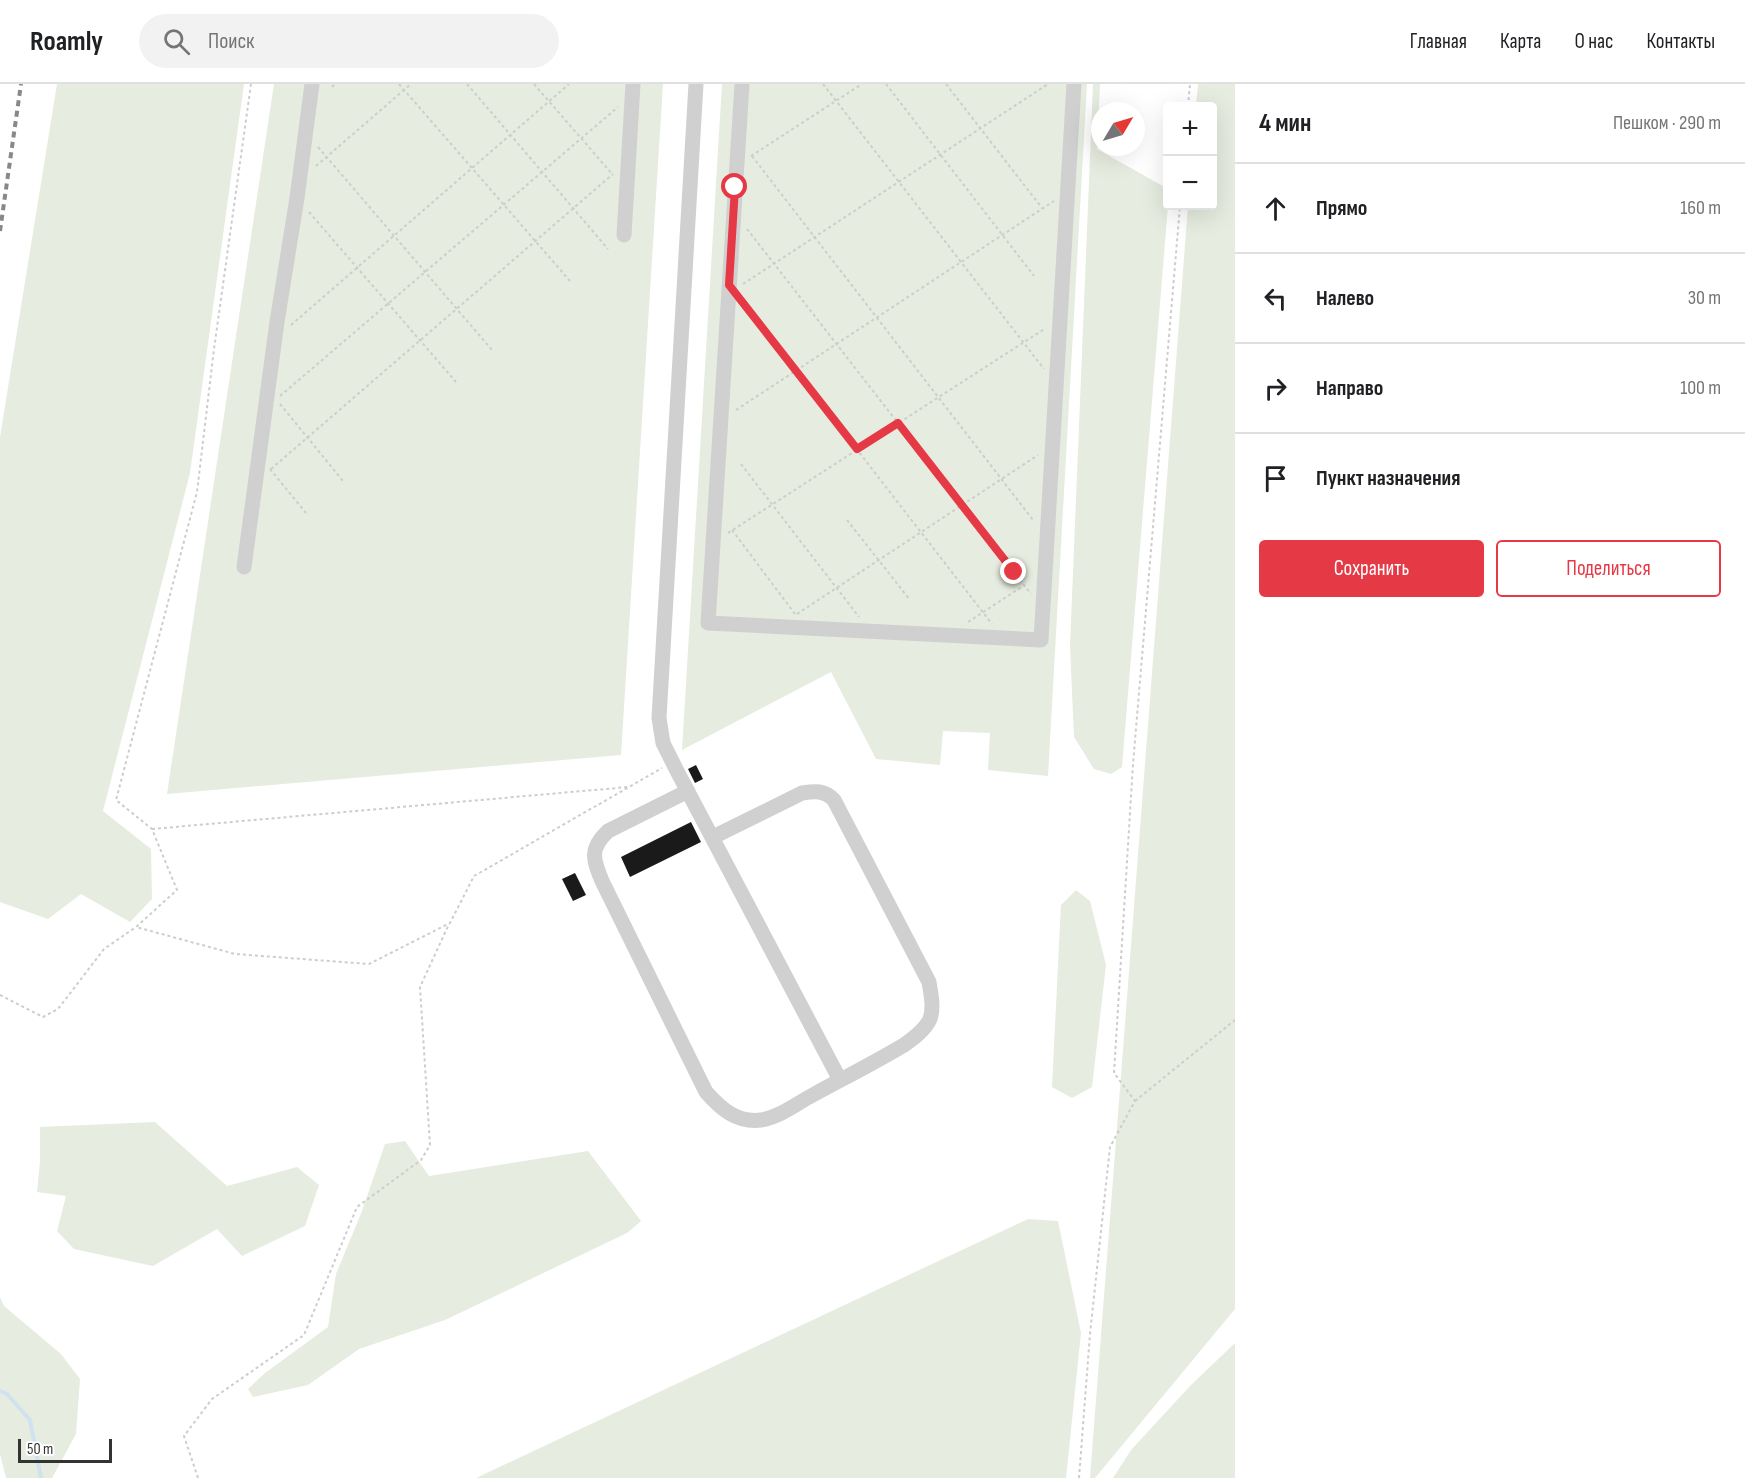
<!DOCTYPE html>
<html lang="ru">
<head>
<meta charset="utf-8">
<style>
	:root { --surface:#fff; --page:#f2f2f2; --text:#202124; --muted:#757577; --line:#e0e0e0; --accent:#e63946 }
	body { margin:0; font-family:"Sofia Sans Condensed",sans-serif; background:var(--page); color:var(--text) }
	.controls { position:absolute; right:18px; top:18px; display:grid; overflow:hidden; border-radius:6px; box-shadow:0 6px 24px #0002 }
	.controls button { width:54px; height:54px; display:grid; place-items:center; padding:0; border:0; border-bottom:2px solid var(--line); background:var(--surface); color:var(--text); font:30px sans-serif }
	.compass { position:absolute; left:1091px; top:18px; width:54px; height:54px; border-radius:50%; background:var(--surface); box-shadow:0 6px 24px #0002; rotate:52deg }
	.scale { position:absolute; left:18px; bottom:15px; width:94px; box-sizing:border-box; padding-left:6px; border:3px solid #333; border-top:0; font-size:16px; line-height:21px; white-space:nowrap; color:#333; -webkit-text-stroke:4px #fff; paint-order:stroke }
	.stop { position:absolute; width:18px; height:18px; margin:-14px; border:4px solid #e63946; border-radius:50%; background:#fff }
	.stop.end { background:#e63946; border-color:#fff; box-shadow:0 2px 6px #0008 }
	.list { margin:0; padding:0; list-style:none }
	h2 { display:flex; justify-content:space-between; align-items:center; height:78px; margin:0; padding:0 24px; font-size:26px }
	h2 small { font-size:20px; font-weight:400; color:var(--muted) }
	.list li { display:grid; grid-template-columns:39px 1fr auto; gap:18px; align-items:center; box-sizing:border-box; height:90px; padding:0 24px; border-top:2px solid var(--line) }
	.list b { display:block; font-size:22px; white-space:nowrap }
	.list em { font-size:20px; font-style:normal; color:var(--muted) }
	.actions { display:flex; gap:12px; padding:18px 24px }
	.actions a { flex:1; padding:14px 0; border:2px solid var(--accent); border-radius:6px; text-align:center; font-size:21px; color:var(--accent) }
	.actions .main { background:var(--accent); color:#fff }
	.icon { flex:none; width:33px; height:33px; fill:none; stroke:currentColor; stroke-width:2; stroke-linecap:round; stroke-linejoin:round }
	.map { position:relative; flex:none; width:1235px; height:1394px; overflow:hidden }
	header { display:flex; align-items:center; gap:36px; box-sizing:border-box; height:84px; padding:0 30px; background:var(--surface); border-bottom:2px solid var(--line) }
	header strong { font-size:28px }
	nav { display:flex; gap:33px; margin-inline-start:auto; font-size:21px }
	.search { width:420px; height:54px; background:var(--page); display:flex; align-items:center; gap:15px; box-sizing:border-box; padding:0 21px; border-radius:33px; color:var(--muted); font-size:22px }
	main { display:flex }
	aside { flex:1; background:var(--surface) }
	.map>svg:first-child { display:block }
	.green { fill:#e6ecdf }
	.lines { fill:none; stroke-linecap:round; stroke-linejoin:round }
	.stream { stroke:#cfe2ee; stroke-width:4 }
	.building { fill:#1a1a1a }
	.path { stroke:#cdcdcd; stroke-width:2; stroke-dasharray:3 3; stroke-linecap:butt }
	.minor { stroke:#d0d0d0; stroke-width:15 }
	.rail { stroke:#888; stroke-width:4; stroke-dasharray:6 4.5; stroke-linecap:butt }
	.route { stroke:#e63946; stroke-width:8 }
</style>
</head>
<body>
<header>
<strong>Roamly</strong>
<div class="search"><svg class="icon" aria-label="search" viewBox="0 0 24 24"><circle cx="10" cy="10" r="6"/><path d="M15 15l6 6"/></svg>Поиск</div>
<nav><a>Главная</a><a>Карта</a><a>О нас</a><a>Контакты</a></nav>
</header>
<main>
<div class="map">
<svg width="1235" height="1394" viewBox="0 0 1235 1394">
	<rect width="100%" height="100%" fill="#fff"/>
	<!-- green -->
	<path class="green" d="M57,0H244L190,389L103,727L151,765L152,815L130,838L81,810L48,835L0,818V353Z
		M274,0H663L621,671L167,710Z
		M722,0H1087L1048,692L988,686L990,649L943,647L940,681L876,675L831,588L682,666Z
		M1093,0H1100L1097,65L1168,105V122L1122,683L1111,690L1094,685L1074,653L1070,562Z
		M1198,0H1235V1225L1095,1394H1090L1188,122H1212V22H1196Z
		M1076,806L1090,817L1106,881L1092,1003L1072,1014L1052,1003L1061,821Z
		M155,1038L227,1102L297,1083L319,1101L305,1142L242,1172L217,1145L153,1182L74,1165L57,1147L66,1112L37,1108L40,1078V1043Z
		M405,1057L429,1092L588,1067L641,1137L627,1149L445,1236L359,1265L308,1301L253,1313L248,1305L265,1289L328,1243L336,1190L362,1127L385,1060Z
		M1028,1135L1058,1137L1081,1249L1066,1394H476Z
		M0,1213L4,1222L61,1270L80,1295L76,1350L52,1394H6L0,1370Z
		M1235,1259V1394H1113L1131,1366L1191,1301Z"/>
	<g class="lines">
		<!-- stream -->
		<path class="stream" d="M0,1307L7,1310L30,1336L41,1394"/>
	</g>
	<!-- building -->
	<path class="building" d="M696,681L703,695L695,699L688,685Z
		M691,738L701,758L630,793L621,773Z
		M575,789L586,811L573,817L562,795Z"/>
	<g class="lines">
		<!-- path -->
		<path class="path" d="M251,0L214,265L197,408L116,716L152,745L177,806L136,843L235,870L369,880L450,839L474,792L662,684
			M399,0L570,197
			M467,0L608,165
			M534,0L613,91
			M823,0L1044,285
			M886,0L1034,192
			M946,0L1042,124
			M332,3L335,0
			M1188,22L1190,0
			M318,63L492,266
			M751,72L862,0
			M752,72L1033,436
			M316,82L411,0
			M309,128L456,298
			M747,145L1031,510
			M743,200L1048,0
			M742,217L992,540
			M291,241L569,0
			M280,312L618,23
			M280,320L343,397
			M736,326L1054,117
			M741,380L859,533
			M270,385L306,429
			M271,385L613,90
			M847,436L910,516
			M732,446L795,530
			M728,449L1046,244
			M797,530L1038,371
			M968,538L1023,502
			M152,745L628,703
			M0,911L43,933L58,925L104,865L136,843
			M1135,1017L1235,936
			M198,1394L184,1352L212,1315L304,1251L357,1123L421,1076L430,1061L420,903L449,840
			M1079,1394L1090,1250L1110,1063L1135,1017L1114,989L1133,680L1180,122"/>
		<!-- minor -->
		<path class="minor" d="M696,0L659,634L663,659L677,687L840,996
			M742,0L708,539L1041,556L1074,0
			M624,151L633,0
			M244,483L277,238L297,114L312,0
			M688,707L608,747C589,765 593,775 602,797L706,1008C721,1025 737,1039 761,1036C778,1034 796,1020 811,1012C842,995 874,979 904,961C914,954 925,946 930,935C934,923 931,910 929,898L834,716C824,706 816,707 802,709L713,753"/>
		<!-- rail -->
		<path class="rail" d="M0,147L21,0"/>
	</g>
	<g class="lines">
		<!-- route -->
		<path class="route" d="M735,103L729,201L857,365L898,339L1014,488"/>
	</g>
</svg>
<div class="controls">
<button>+</button>
<button>−</button>
</div>
<svg class="compass" viewBox="-18 -18 36 36"><path d="M0-13l5 13h-10z" fill="#e53935"/><path d="M0 13l5-13h-10z" fill="#757577"/></svg>
<div class="scale">50 m</div>
<div class="stop" style="left:735px;top:103px"></div>
<div class="stop end" style="left:1014px;top:488px"></div>
</div>
<aside>
<h2>4 мин<small>Пешком · 290 m</small></h2>
<ul class="list">
<li><svg class="icon" aria-label="ahead" viewBox="0 0 24 24"><path d="M12 20V5M6 11l6-6 6 6"/></svg><div><b>Прямо</b></div><em>160 m</em></li>
<li><svg class="icon" aria-label="left" viewBox="0 0 24 24"><path d="M17 20v-9H6M10 6l-5 5 5 5"/></svg><div><b>Налево</b></div><em>30 m</em></li>
<li><svg class="icon" aria-label="right" viewBox="0 0 24 24"><path d="M7 20v-9h11M14 6l5 5-5 5"/></svg><div><b>Направо</b></div><em>100 m</em></li>
<li><svg class="icon" aria-label="arrive" viewBox="0 0 24 24"><path d="M6 21V4h12l-3 4 3 4H6"/></svg><div><b>Пункт назначения</b></div></li>
</ul>
<div class="actions"><a class="main">Сохранить</a><a>Поделиться</a></div>
</aside>
</main>
</body>
</html>
